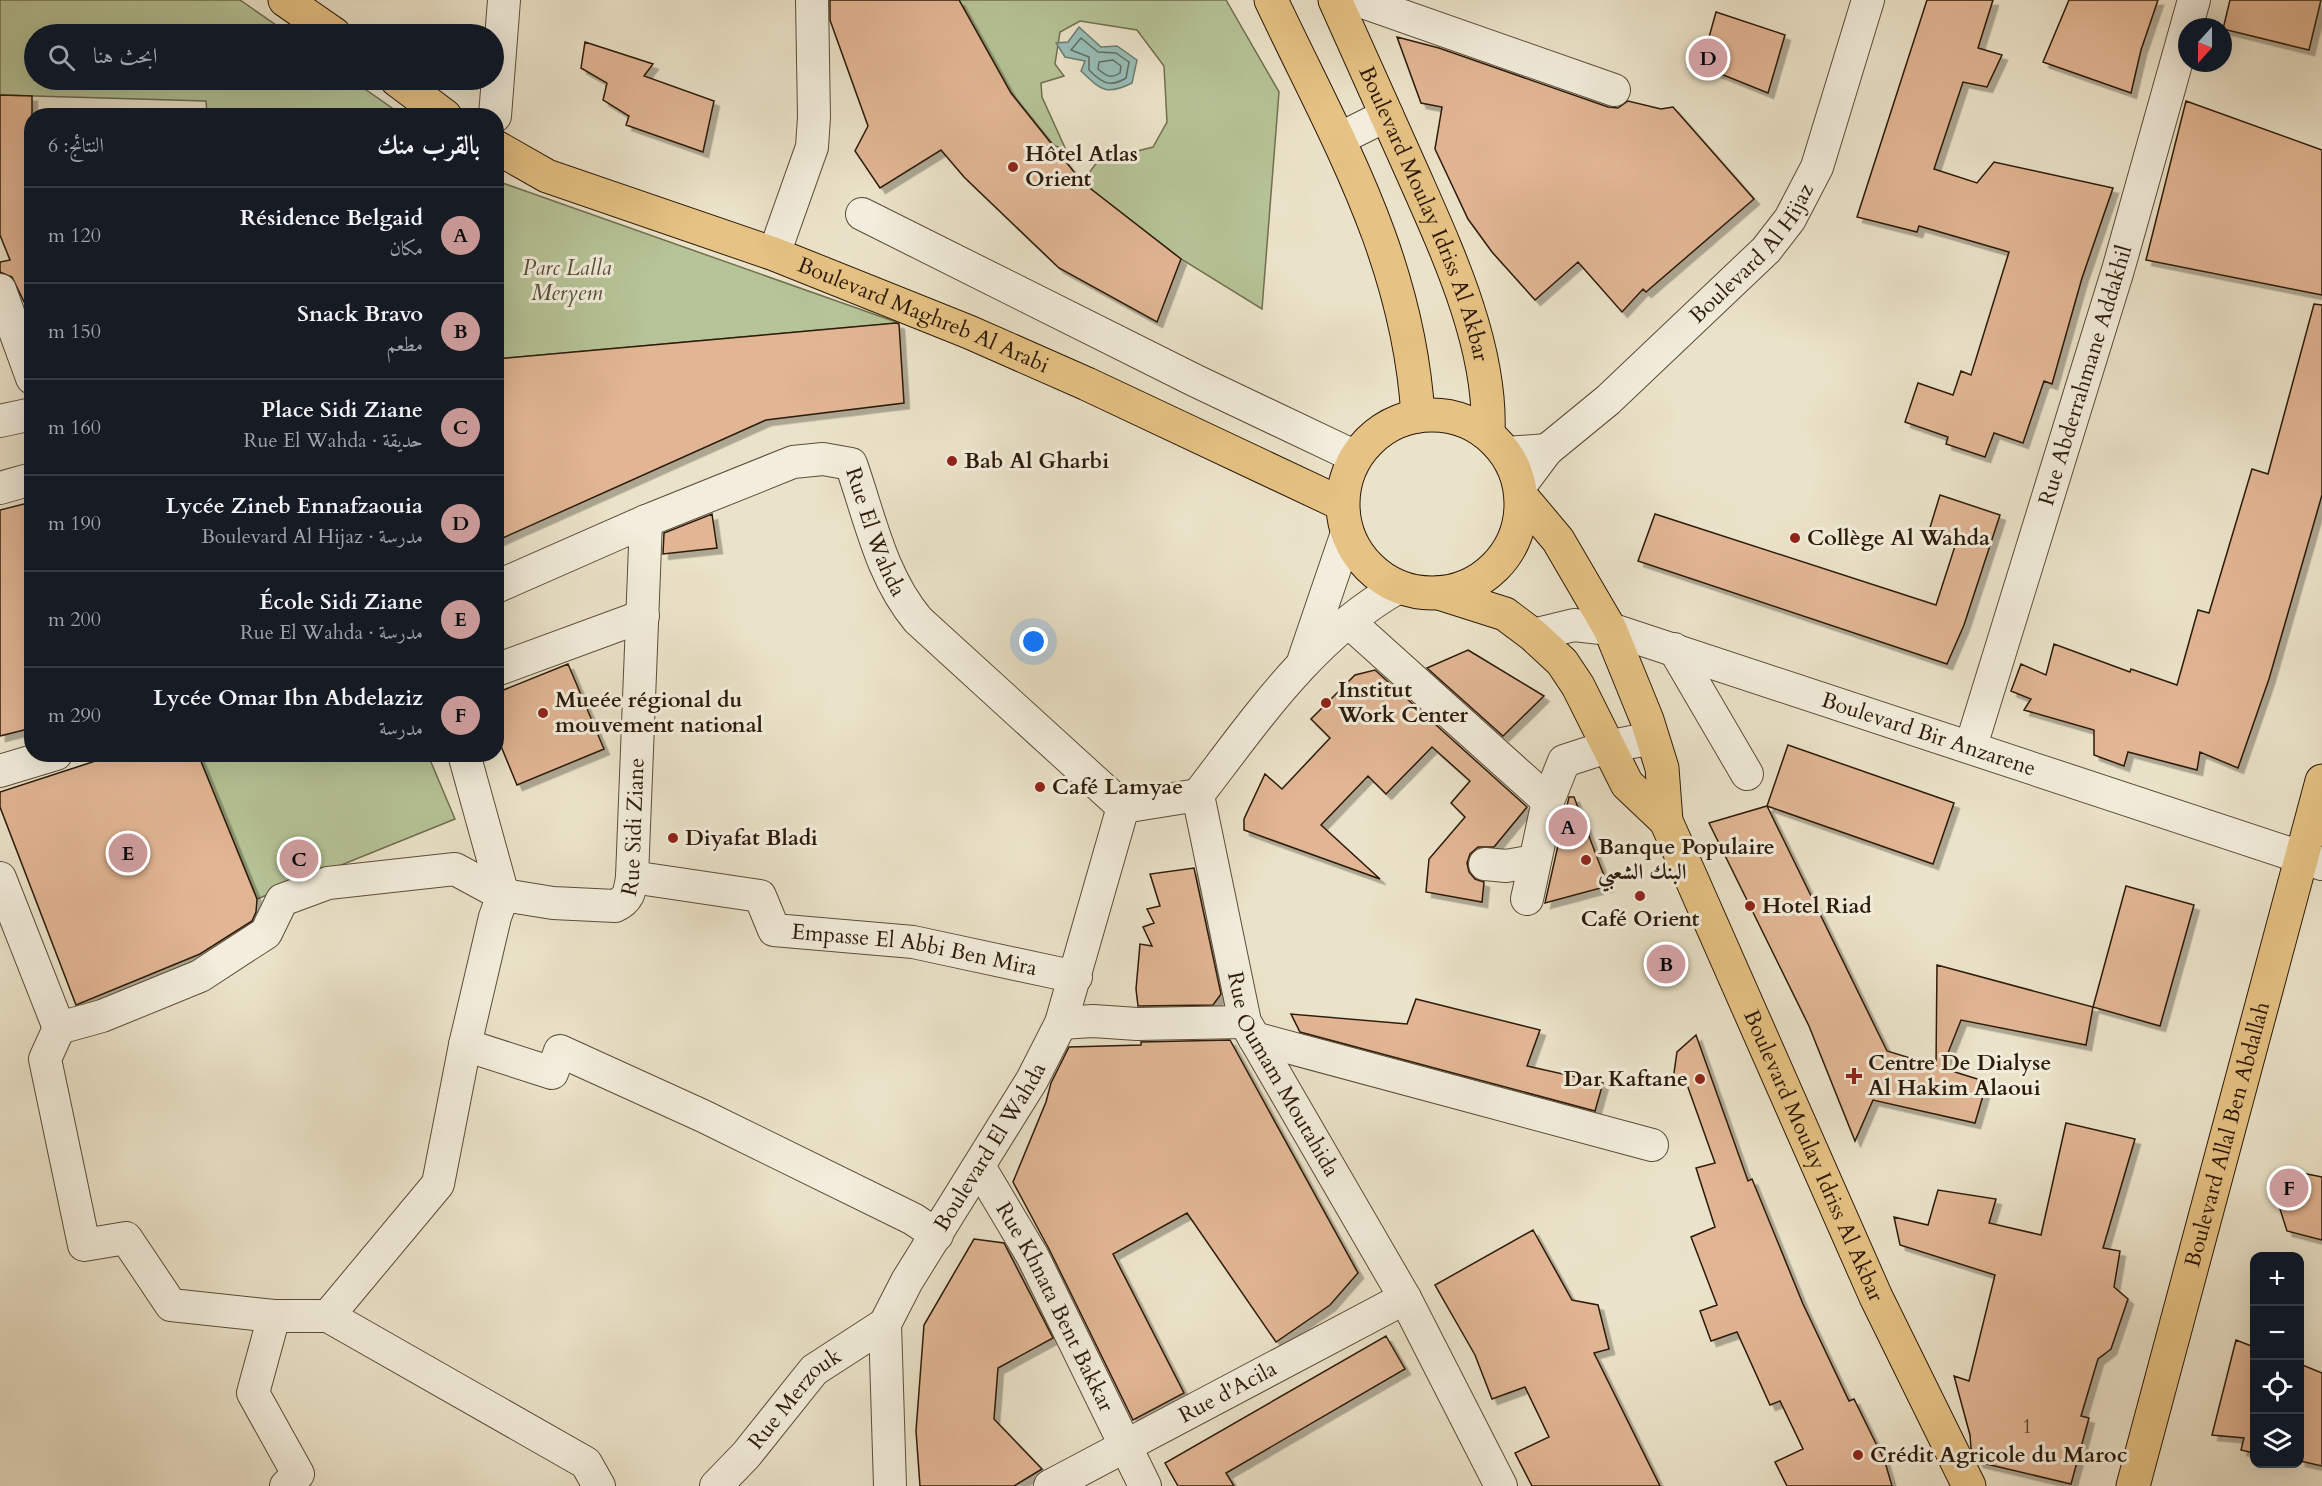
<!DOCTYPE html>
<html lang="ar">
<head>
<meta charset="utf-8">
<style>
	:root { --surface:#171b24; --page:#242831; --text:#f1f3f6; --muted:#9ea1a6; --line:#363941; --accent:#c59692 }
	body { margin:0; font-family:Cardo,Amiri,serif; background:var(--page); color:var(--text); direction:rtl }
	.controls { position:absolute; right:18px; bottom:18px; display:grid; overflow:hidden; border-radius:12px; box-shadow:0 6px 24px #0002 }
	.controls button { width:54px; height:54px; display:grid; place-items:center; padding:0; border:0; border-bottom:2px solid var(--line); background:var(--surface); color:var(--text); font:30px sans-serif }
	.compass { position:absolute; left:2178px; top:18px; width:54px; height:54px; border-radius:50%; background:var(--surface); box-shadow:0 6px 24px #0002; rotate:201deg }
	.you { position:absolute; left:1034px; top:642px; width:21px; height:21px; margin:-15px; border:4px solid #fff; border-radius:50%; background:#1a73e8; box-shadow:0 0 0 9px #1a73e833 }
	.badge { display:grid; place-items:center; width:39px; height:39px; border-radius:50%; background:var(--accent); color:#111; font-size:20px; font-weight:700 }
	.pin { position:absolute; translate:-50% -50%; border:3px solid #fff; box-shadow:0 2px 6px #0006 }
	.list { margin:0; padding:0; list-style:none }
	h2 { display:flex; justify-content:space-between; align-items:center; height:78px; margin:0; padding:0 24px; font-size:26px }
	h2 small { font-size:20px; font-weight:400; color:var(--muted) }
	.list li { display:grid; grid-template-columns:39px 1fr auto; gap:18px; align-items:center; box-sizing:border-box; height:96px; padding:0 24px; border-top:2px solid var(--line) }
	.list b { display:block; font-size:22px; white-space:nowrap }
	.list p { margin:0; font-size:20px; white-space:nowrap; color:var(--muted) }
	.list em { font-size:20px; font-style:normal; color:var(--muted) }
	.icon { flex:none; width:33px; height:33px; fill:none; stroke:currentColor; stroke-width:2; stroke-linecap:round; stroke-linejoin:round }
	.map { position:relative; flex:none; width:2322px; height:1486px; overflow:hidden; direction:ltr }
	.search { position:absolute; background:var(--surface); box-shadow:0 6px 24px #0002; left:24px; top:24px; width:480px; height:66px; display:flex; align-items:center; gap:15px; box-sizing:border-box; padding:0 21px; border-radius:33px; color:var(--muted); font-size:22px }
	.panel { position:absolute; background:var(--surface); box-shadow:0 6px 24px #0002; left:24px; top:108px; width:480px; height:654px; border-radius:24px; direction:rtl }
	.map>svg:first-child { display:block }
	.green { fill:#b6c497; stroke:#716f50; stroke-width:1.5 }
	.water { fill:#98beb8; stroke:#6d7c72; stroke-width:1.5 }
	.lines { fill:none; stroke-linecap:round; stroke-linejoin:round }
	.shore { stroke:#626c60; stroke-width:1.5 }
	.building { fill:#e2b694; stroke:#2c1a08; stroke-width:1.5; filter:url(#shadow) }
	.minor-casing { stroke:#5c4c38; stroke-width:34 }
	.major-casing { stroke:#2c1a08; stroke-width:35 }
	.minor { stroke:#f2eddc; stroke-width:32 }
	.major { stroke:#e6c284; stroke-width:33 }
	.poi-dot { fill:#8f2418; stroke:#f2eddc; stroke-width:2 }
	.labels { text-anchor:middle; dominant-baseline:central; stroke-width:6; stroke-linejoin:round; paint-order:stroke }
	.number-label { font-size:20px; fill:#5a412b }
	.poi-label { font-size:22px; font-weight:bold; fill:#2c1a08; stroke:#f2eddc; text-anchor:start }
	.street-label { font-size:22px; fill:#2c1a08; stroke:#f2eddc }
	.park-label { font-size:22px; font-style:italic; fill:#554d33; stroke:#f2eddc }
</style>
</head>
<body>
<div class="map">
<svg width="2322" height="1486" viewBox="0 0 2322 1486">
	<defs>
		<filter id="shadow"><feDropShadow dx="5.5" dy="5.5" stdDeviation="0" flood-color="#0004"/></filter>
	</defs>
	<rect width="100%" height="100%" fill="#ebe3c9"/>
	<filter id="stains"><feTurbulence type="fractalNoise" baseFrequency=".00333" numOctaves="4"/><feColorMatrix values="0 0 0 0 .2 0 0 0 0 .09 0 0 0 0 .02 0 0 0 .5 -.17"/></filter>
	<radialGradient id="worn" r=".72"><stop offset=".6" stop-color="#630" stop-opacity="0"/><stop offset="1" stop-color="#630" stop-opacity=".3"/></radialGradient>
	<!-- green -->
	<path class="green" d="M0,0H240L289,34H34V80H352L402,115H207L206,101L0,95Z
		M959,0H1226L1279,92L1262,309L1181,259L1082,182L1098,161L1153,147L1167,122L1164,66L1137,30L1080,21L1060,32L1055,64L1064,76L1041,83L1042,97L1066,150L1053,145L1011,93Z
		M497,181L899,323L497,359Z
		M198,755H428L455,819L257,899Z"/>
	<!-- water -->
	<path class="water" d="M1079,27L1101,47L1117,46L1137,60L1132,83C1106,96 1101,90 1081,71L1085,61L1065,57L1056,43L1068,42Z"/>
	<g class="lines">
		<!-- shore -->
		<path class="shore" d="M1081,38L1098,52L1116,53L1129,62L1126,78C1110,88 1102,83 1089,70V57L1071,50Z
			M1113,60L1121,66L1120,73C1111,79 1106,76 1098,69L1099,62Z"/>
	</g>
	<!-- building -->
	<path class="building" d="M830,0H959L1011,93L1082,182L1181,259L1157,322L1059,268L964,177L941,150L880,188L855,151L868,126L830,20Z
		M1927,0H1993L1978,48L2002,55L1987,87L1963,82L1934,169L1977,183L1994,162L2113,188L2082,278L2052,384L2044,381L2023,443L1994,433L1985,457L1946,444L1948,437L1905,422L1918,383L1953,395L1961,371L1971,375L2009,252L1919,226L1917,232L1857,217Z
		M2069,0H2158L2141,50L2131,93L2043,62Z
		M2230,0H2321L2309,50L2223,29Z
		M1716,12L1785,35L1768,93L1701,66Z
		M1397,37L1439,48L1608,107L1618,108L1628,101L1661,109L1673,107L1754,199L1646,292L1643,289L1622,312L1578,262L1535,300L1492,252L1468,219L1435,149L1442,107L1421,103Z
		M585,42L653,64L644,76L714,101L703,152L626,125L629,116L603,100L607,83L581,68Z
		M0,95L32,96V311L29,312L12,277L0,272V262L10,260L0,235Z
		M2186,101L2322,150V295L2146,260Z
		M2314,304L2322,305V495L2269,679L2238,768L2200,752L2197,770L2128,752L2124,766L2094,755V730L2024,710L2031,699L2011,691L2021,664L2046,675L2054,644L2130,672L2131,669L2177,685L2198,610L2209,613L2252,469L2268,474Z
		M896,323L899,324L904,403L766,420L496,541V359Z
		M1940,495L2000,515L1964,625L1947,664L1638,561L1655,514L1936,605L1956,543L1928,534Z
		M32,502V728L0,736V510Z
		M712,514L717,548L663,554L664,533Z
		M1468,650L1544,696L1503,736L1427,668Z
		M568,664L604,749L517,785L496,734V693Z
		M1375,670L1527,807L1494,847H1478L1470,854L1467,863L1469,872L1475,879L1484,882L1482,902L1426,892L1429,859L1465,817L1451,803L1470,781L1432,747L1386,794L1368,776L1321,825L1380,879L1244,830V819L1265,774L1282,789L1330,738L1311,719L1355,675Z
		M1788,745L1954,803L1933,864L1767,806Z
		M117,754H198L257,899L256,912L252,921L200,954L76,1005L0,807V792Z
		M1569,797H1574L1608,886L1545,903Z
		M1767,806L1887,1051L1936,1066L1937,965L2093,1007L2086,1045L1961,1020L1942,1068L1987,1082L1975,1123L1873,1100L1855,1141L1809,1026L1709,823Z
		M1194,868L1221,994L1213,1005L1138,1006L1136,989L1140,944L1152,946L1143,927L1154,923L1147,909L1160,906L1150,874Z
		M2126,886L2194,905L2160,1026L2093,1007Z
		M1416,999L1540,1030L1527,1066L1603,1083L1595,1111L1300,1032L1291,1014L1407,1024Z
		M1696,1035L1748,1181L1752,1179L1803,1304L1849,1401L1854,1399L1885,1462L1892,1486H1787L1775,1462L1803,1449L1780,1401L1770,1405L1737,1332L1711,1341L1700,1311L1717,1305L1691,1237L1715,1227L1696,1168L1715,1163L1685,1079L1673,1080L1677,1052Z
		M1230,1040L1358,1273L1330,1305L1276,1342L1187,1213L1113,1254L1184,1393L1133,1420L1049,1249L1013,1182L1046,1102L1051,1083L1069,1047L1141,1045V1042Z
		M2066,1123L2135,1139L2103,1248L2120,1251L2114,1287L2128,1299L2111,1349L2098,1359L2081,1416L2089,1418L2071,1484L1978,1462L1971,1448L1970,1435L1954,1376L1969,1381L1995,1275L1900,1245L1894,1217L1928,1225L1938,1190L1996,1199L1989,1223L2041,1235Z
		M2297,1172L2322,1177V1240L2287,1231L2280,1209Z
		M1533,1230L1572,1300L1598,1305L1609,1349L1594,1353L1660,1486H1532L1515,1453L1549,1437L1525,1387L1492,1399L1475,1355L1435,1285Z
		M974,1239L1004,1243L1053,1338L998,1368L994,1419L1042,1469L1014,1486H920L916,1431L924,1325Z
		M1386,1336L1405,1369L1226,1473L1234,1486H1178L1165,1463Z
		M2236,1340L2254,1347V1453L2241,1450L2244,1438L2212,1435Z
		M2300,1364L2322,1373V1466L2300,1461Z"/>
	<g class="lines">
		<defs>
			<g id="minor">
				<path d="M1357,0L1614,90"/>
				<path d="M495,116L504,0"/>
				<path d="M1341,138L1387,115"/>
				<path d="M862,214L1196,381L1356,457"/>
				<path d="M774,254L812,147L814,117L812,0"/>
				<path d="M0,290L32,378"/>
				<path d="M0,421L32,414"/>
				<path d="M1506,453L1547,450"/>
				<path id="s1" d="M1520,486L1547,450L1608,400L1766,250L1790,219L1817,167L1868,0"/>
				<path d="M0,488L32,479"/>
				<path id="s2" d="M496,587L646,521L793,462L823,459L851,464C870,518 881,576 918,620L1123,807L1198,795"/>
				<path id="s3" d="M1399,587C1313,635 1257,718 1198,795L1245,1022L1405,1298L1501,1486"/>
				<path d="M1349,622L1548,801"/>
				<path id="s4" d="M1533,635L1574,625L1610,629L2322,864"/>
				<path d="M1674,649L1747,774"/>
				<path d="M1304,659L1347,533"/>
				<path d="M496,670L643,616"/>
				<path id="s5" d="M1971,746L2118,270L2194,0"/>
				<path d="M0,771L56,754"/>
				<path d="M1485,864L1506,866L1534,861"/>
				<path id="s6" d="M632,877L760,896L774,930L913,942L1076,977"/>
				<path d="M0,878L59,1028"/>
				<path d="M1527,899L1548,801L1564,761L1607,747L1652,738"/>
				<path d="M1061,1023L1093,1021L1137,1024L1245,1022"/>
				<path id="s7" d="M59,1028L102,1016L200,976L266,933L282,900L328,883L455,869L503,895L553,903L615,906C629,900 630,891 632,877L646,521"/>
				<path d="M59,1028L45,1059L84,1245L126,1238L171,1305L274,1316H328L586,1463L599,1486"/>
				<path d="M1254,1038L1652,1145"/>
				<path d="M465,1045L552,1073L560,1051L703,1116L913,1219L937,1235"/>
				<path id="s8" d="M980,1168L1033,1257L1145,1486"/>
				<path d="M274,1316L253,1393L298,1474L286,1486"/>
				<path d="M328,1316L438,1184L465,1045L495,917L503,895L464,754"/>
				<path id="s9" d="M716,1486L746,1455L814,1370L885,1324"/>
				<path id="s10" d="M890,1486L885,1324L907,1281L1032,1080L1061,1023L1123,807"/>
				<path id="s11" d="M1050,1486L1405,1298"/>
			</g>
			<g id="major">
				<path d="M285,0L334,34"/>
				<path d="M1271,0C1337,140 1408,257 1418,416"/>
				<path id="s12" d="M1335,0C1361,58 1387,116 1413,174C1448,253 1492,347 1488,434"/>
				<path d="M397,80L445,116"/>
				<path id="s13" d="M496,147L547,176L774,254L969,332L1087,384L1342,504"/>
				<circle cx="1432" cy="504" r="89"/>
				<path id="s14" d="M1521,496L1558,540L1610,629L1647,720L1662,768L1666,821L1876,1297L1969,1486"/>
				<path d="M1439,593L1505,614L1533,635L1562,662L1578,686L1627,784L1666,821"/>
				<path id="s15" d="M2133,1486L2322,781"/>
			</g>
		</defs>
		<!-- minor casing -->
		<use href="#minor" class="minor-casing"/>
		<!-- major casing -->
		<use href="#major" class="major-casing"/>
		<!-- minor -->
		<use href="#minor" class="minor"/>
		<!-- major -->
		<use href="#major" class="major"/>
	</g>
	<!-- markers -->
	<g class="poi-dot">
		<circle cx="1013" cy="167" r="6"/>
		<circle cx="952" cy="461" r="6"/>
		<circle cx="1795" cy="538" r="6"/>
		<circle cx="1326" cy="703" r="6"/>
		<circle cx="543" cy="713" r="6"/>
		<circle cx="1040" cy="787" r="6"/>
		<circle cx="673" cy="838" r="6"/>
		<circle cx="1586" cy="860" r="6"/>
		<circle cx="1640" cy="896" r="6"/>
		<circle cx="1750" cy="906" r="6"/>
		<path d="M1851 1067h6v6h6v6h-6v6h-6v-6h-6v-6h6z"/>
		<circle cx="1700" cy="1079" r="6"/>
		<circle cx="1858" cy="1455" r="6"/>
	</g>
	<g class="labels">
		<!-- number labels -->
		<g class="number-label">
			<text x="2027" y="1426">1</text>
		</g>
		<!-- poi labels -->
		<g class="poi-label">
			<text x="1025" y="154">Hôtel Atlas<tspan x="1025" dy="25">Orient</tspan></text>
			<text x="964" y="461">Bab Al Gharbi</text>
			<text x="1807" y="538">Collège Al Wahda</text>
			<text x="1338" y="690">Institut<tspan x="1338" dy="25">Work Center</tspan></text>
			<text x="555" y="700">Mueée régional du<tspan x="555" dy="25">mouvement national</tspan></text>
			<text x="1052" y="787">Café Lamyae</text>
			<text x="685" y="838">Diyafat Bladi</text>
			<text x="1598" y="847">Banque Populaire<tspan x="1598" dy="25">البنك الشعبي</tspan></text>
			<text x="1762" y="906">Hotel Riad</text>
			<text x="1640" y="919" text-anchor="middle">Café Orient</text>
			<text x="1868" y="1063">Centre De Dialyse<tspan x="1868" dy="25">Al Hakim Alaoui</tspan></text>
			<text x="1688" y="1079" text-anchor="end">Dar Kaftane</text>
			<text x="1870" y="1455">Crédit Agricole du Maroc</text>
		</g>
		<!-- street labels -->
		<g class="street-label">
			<text stroke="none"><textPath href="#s12" startOffset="232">Boulevard Moulay Idriss Al Akbar</textPath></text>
			<text stroke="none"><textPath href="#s1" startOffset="330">Boulevard Al Hijaz</textPath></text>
			<text stroke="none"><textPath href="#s13" startOffset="460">Boulevard Maghreb Al Arabi</textPath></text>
			<text stroke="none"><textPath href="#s5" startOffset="388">Rue Abderrahmane Addakhil</textPath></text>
			<text stroke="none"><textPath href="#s2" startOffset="453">Rue El Wahda</textPath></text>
			<text stroke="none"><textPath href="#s4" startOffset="414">Boulevard Bir Anzarene</textPath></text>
			<text stroke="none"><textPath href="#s7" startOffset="696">Rue Sidi Ziane</textPath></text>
			<text stroke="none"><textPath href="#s6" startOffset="308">Empasse El Abbi Ben Mira</textPath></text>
			<text stroke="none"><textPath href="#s3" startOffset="586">Rue Oumam Moutahida</textPath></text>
			<text stroke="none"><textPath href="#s15" startOffset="364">Boulevard Allal Ben Abdallah</textPath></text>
			<text stroke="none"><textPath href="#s10" startOffset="368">Boulevard El Wahda</textPath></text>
			<text stroke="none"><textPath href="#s14" startOffset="728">Boulevard Moulay Idriss Al Akbar</textPath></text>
			<text stroke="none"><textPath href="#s8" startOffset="158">Rue Khnata Bent Bakkar</textPath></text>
			<text stroke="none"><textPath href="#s11" startOffset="201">Rue d'Acila</textPath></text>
			<text stroke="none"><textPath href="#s9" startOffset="118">Rue Merzouk</textPath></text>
		</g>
		<!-- park labels -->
		<g class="park-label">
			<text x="567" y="268">Parc Lalla<tspan x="567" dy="25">Meryem</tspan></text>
		</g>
	</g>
	<rect width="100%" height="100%" filter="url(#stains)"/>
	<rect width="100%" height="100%" fill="url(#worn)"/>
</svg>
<div class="controls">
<button>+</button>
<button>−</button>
<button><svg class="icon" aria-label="locate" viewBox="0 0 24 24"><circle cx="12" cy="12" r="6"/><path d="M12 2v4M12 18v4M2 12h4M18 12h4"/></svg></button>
<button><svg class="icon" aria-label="layers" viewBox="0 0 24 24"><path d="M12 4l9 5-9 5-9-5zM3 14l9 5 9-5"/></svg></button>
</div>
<svg class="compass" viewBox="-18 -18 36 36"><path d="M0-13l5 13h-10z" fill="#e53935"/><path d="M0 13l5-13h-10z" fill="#9ea1a6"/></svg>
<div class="you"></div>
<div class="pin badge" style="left:1568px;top:827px">A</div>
<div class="pin badge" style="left:1666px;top:964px">B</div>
<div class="pin badge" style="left:299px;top:859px">C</div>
<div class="pin badge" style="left:1708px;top:58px">D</div>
<div class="pin badge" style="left:128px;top:853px">E</div>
<div class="pin badge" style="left:2289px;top:1188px">F</div>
<div class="search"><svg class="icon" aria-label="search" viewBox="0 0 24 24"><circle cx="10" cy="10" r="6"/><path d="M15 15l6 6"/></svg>ابحث هنا</div>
<section class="panel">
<h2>بالقرب منك<small>النتائج: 6</small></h2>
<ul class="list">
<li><span class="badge">A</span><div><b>Résidence Belgaid</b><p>مكان</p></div><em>120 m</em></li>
<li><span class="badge">B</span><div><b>Snack Bravo</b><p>مطعم</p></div><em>150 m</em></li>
<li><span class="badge">C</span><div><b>Place Sidi Ziane</b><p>حديقة · Rue El Wahda</p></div><em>160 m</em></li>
<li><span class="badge">D</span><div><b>Lycée Zineb Ennafzaouia</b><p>مدرسة · Boulevard Al Hijaz</p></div><em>190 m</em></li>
<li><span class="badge">E</span><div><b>École Sidi Ziane</b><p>مدرسة · Rue El Wahda</p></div><em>200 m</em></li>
<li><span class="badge">F</span><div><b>Lycée Omar Ibn Abdelaziz</b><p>مدرسة</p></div><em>290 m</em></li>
</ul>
</section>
</div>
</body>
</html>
